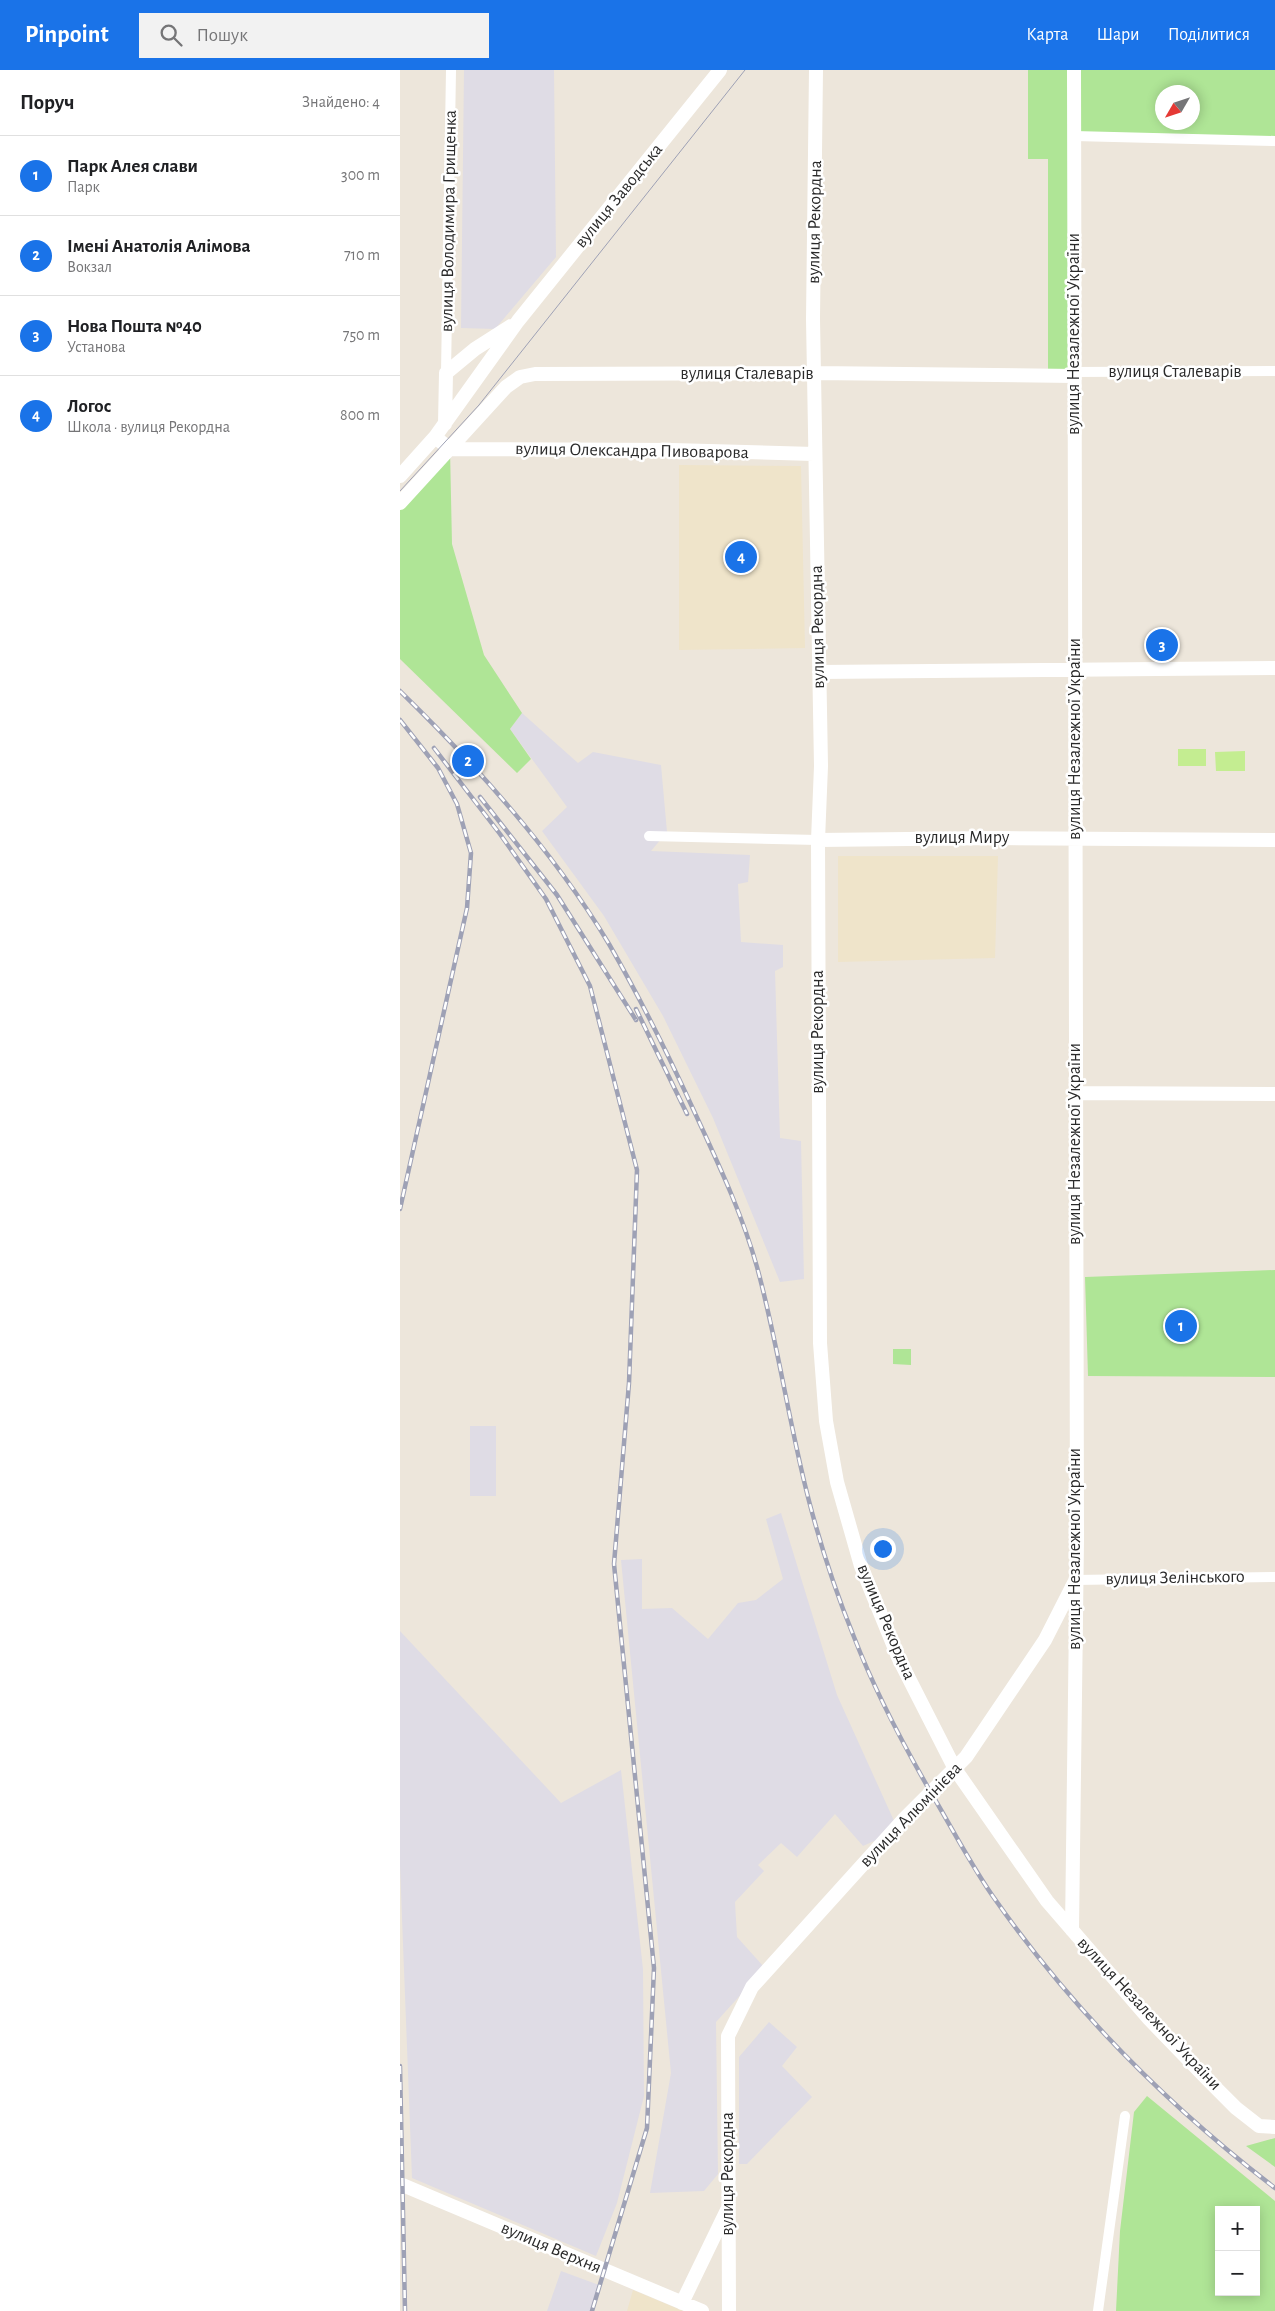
<!DOCTYPE html>
<html lang="uk">
<head>
<meta charset="utf-8">
<style>
	:root { --surface:#fff; --page:#f2f2f2; --text:#202124; --muted:#757577; --line:#e0e0e0; --accent:#1a73e8 }
	body { margin:0; font-family:"Alegreya Sans",sans-serif; background:var(--page); color:var(--text) }
	.controls { position:absolute; right:15px; bottom:15px; display:grid; overflow:hidden; border-radius:0px; box-shadow:0 2px 12px #0003 }
	.controls button { width:45px; height:45px; display:grid; place-items:center; padding:0; border:0; border-bottom:1px solid var(--line); background:var(--surface); color:var(--text); font:25px sans-serif }
	.compass { position:absolute; left:755px; top:15px; width:45px; height:45px; border-radius:50%; background:var(--surface); box-shadow:0 2px 12px #0003; rotate:231deg }
	.you { position:absolute; left:482px; top:1478px; width:18px; height:18px; margin:-12px; border:4px solid #fff; border-radius:50%; background:#1a73e8; box-shadow:0 0 0 8px #1a73e833 }
	.badge { display:grid; place-items:center; width:32px; height:32px; border-radius:50%; background:var(--accent); color:#fff; font-size:16px; font-weight:700 }
	.pin { position:absolute; translate:-50% -50%; border:2px solid #fff; box-shadow:0 1px 5px #0006 }
	.list { margin:0; padding:0; list-style:none }
	h2 { display:flex; justify-content:space-between; align-items:center; height:65px; margin:0; padding:0 20px; font-size:21px }
	h2 small { font-size:16px; font-weight:400; color:var(--muted) }
	.list li { display:grid; grid-template-columns:32px 1fr auto; gap:15px; align-items:center; box-sizing:border-box; height:80px; padding:0 20px; border-top:1px solid var(--line) }
	.list b { display:block; font-size:19px; white-space:nowrap }
	.list p { margin:0; font-size:16px; white-space:nowrap; color:var(--muted) }
	.list em { font-size:16px; font-style:normal; color:var(--muted) }
	.icon { flex:none; width:28px; height:28px; fill:none; stroke:currentColor; stroke-width:2; stroke-linecap:round; stroke-linejoin:round }
	.map { position:relative; flex:none; width:875px; height:2241px; overflow:hidden }
	header { display:flex; align-items:center; gap:30px; box-sizing:border-box; height:70px; padding:0 25px; background:var(--accent); color:#fff }
	header strong { font-size:24px }
	nav { display:flex; gap:28px; margin-inline-start:auto; font-size:18px }
	.search { width:350px; height:45px; background:var(--page); display:flex; align-items:center; gap:12px; box-sizing:border-box; padding:0 18px; border-radius:0px; color:var(--muted); font-size:19px }
	main { display:flex }
	aside { flex:1; background:var(--surface) }
	.map>svg:first-child { display:block }
	.industrial { fill:#dfdce5 }
	.education { fill:#efe4ca }
	.green { fill:#afe596; fill-rule:evenodd }
	.pitch { fill:#c4ed91 }
	.lines { fill:none; stroke-linecap:round; stroke-linejoin:round }
	.street { stroke:#fff; stroke-width:10 }
	.secondary { stroke:#fff; stroke-width:14 }
	.tram { stroke:#9ea1b5; stroke-width:1 }
	.rail-casing { stroke:#9ea1b5; stroke-width:4.5 }
	.rail { stroke:#fff; stroke-width:2.5; stroke-dasharray:8; stroke-linecap:butt }
	.labels { text-anchor:middle; dominant-baseline:central; stroke-width:5; stroke-linejoin:round; paint-order:stroke }
	.street-label { font-size:18px; fill:#2a2a2a; stroke:#fff }
</style>
</head>
<body>
<header>
<strong>Pinpoint</strong>
<div class="search"><svg class="icon" aria-label="search" viewBox="0 0 24 24"><circle cx="10" cy="10" r="6"/><path d="M15 15l6 6"/></svg>Пошук</div>
<nav><a>Карта</a><a>Шари</a><a>Поділитися</a></nav>
</header>
<main>
<aside>
<h2>Поруч<small>Знайдено: 4</small></h2>
<ul class="list">
<li><span class="badge">1</span><div><b>Парк Алея слави</b><p>Парк</p></div><em>300 m</em></li>
<li><span class="badge">2</span><div><b>Імені Анатолія Алімова</b><p>Вокзал</p></div><em>710 m</em></li>
<li><span class="badge">3</span><div><b>Нова Пошта №40</b><p>Установа</p></div><em>750 m</em></li>
<li><span class="badge">4</span><div><b>Логос</b><p>Школа · вулиця Рекордна</p></div><em>800 m</em></li>
</ul>
</aside>
<div class="map">
<svg width="875" height="2241" viewBox="0 0 875 2241">
	<rect width="100%" height="100%" fill="#ede6db"/>
	<!-- industrial -->
	<path class="industrial" d="M64,0H154L156,187L95,259L61,258Z
		M122,643L178,693L193,682L261,695L267,762L251,781L350,785L348,812L338,814L341,872L383,875V897L375,901L380,1068L401,1071L404,1209L380,1212L313,1048L263,946L204,846L142,761L167,737L110,659Z
		M70,1356H96V1426H70Z
		M381,1443L437,1625L495,1753L483,1767L463,1776L435,1744L397,1787L381,1773L358,1795L364,1801L335,1832L337,1867L365,1898L316,1952L318,2104L304,2121L250,2123L271,2003L221,1490L242,1489V1539L272,1538L308,1569L338,1533L356,1530L383,1509L366,1449Z
		M0,1550V1561L161,1733L221,1700L243,1899L244,2026L217,2133L196,2186L12,2108L0,1795Z
		M369,1952L397,1977L382,1996L412,2027L347,2094H339V1987Z
		M161,2201L199,2215L190,2241H147Z"/>
	<!-- education -->
	<path class="education" d="M279,395L401,396L405,578L279,580Z
		M438,786H598L595,888L438,892Z
		M233,2220L283,2241H227Z"/>
	<!-- green -->
	<path class="green" d="M628,0H670L669,299H648V89H628Z
		M674,0H875V71L674,66ZM762,22H792V52H762Z
		M50,379L52,474L84,585L122,643L110,659L131,689L117,703L0,589V433Z
		M875,1200V1307L688,1306L685,1207Z
		M493,1279H511V1295L493,1294Z
		M747,2026L875,2131V2241H716L720,2161L734,2042ZM819,2140H856V2222H819Z
		M875,2068V2097L846,2076Z"/>
	<!-- pitch -->
	<path class="pitch" d="M778,679H806V696H778Z
		M845,681V701H816L815,682Z"/>
	<g class="lines">
		<!-- street -->
		<path class="street" d="M674,66L875,71
			M674,302L875,301
			M46,303L51,0
			M249,766L418,770
			M675,1510L875,1507
			M698,2241L725,2046"/>
		<!-- secondary -->
		<path class="secondary" d="M416,0L413,249L421,696L418,770L420,1273L426,1351L437,1412L461,1496L499,1589L555,1699L647,1831L749,1949L807,2009L836,2038L859,2056L875,2057
			M45,354L46,303L75,279L111,256
			M50,379L35,367L118,251L320,0
			M50,379L272,380L414,384
			M0,406L35,367
			M0,433L106,317L120,307L135,304L415,303L674,306
			M419,602L875,598
			M418,770L598,768L875,770
			M675,1023L875,1024
			M672,1860L677,1469L674,0
			M0,2114L302,2241
			M282,2233L327,2140
			M329,2241L328,1966L352,1917L504,1749L566,1687L645,1570L674,1513"/>
		<!-- tram -->
		<path class="tram" d="M0,421L79,335L345,0"/>
		<defs>
			<path id="rail" d="M0,621C77,696 154,782 209,874C240,928 268,984 294,1041C317,1091 342,1143 357,1197C378,1274 389,1354 409,1431C421,1477 436,1523 454,1567C476,1624 506,1680 537,1733C555,1764 572,1796 592,1825C670,1937 767,2035 875,2118
				M0,650L38,698L57,734L71,783L67,838L0,1139
				M34,678L100,764L146,829L190,916L237,1100L229,1313L214,1494L254,1898L247,2058L192,2241
				M80,727L157,825L236,950
				M236,939L287,1044
				M0,1996L5,2241"/>
		</defs>
		<!-- rail casing -->
		<use href="#rail" class="rail-casing"/>
		<!-- rail -->
		<use href="#rail" class="rail"/>
	</g>
	<g class="labels">
		<!-- street labels -->
		<g class="street-label">
			<text transform="translate(219 126) rotate(-51)">вулиця Заводська</text>
			<text transform="translate(49 151) rotate(-89)">вулиця Володимира Грищенка</text>
			<text transform="translate(415 152) rotate(-89)">вулиця Рекордна</text>
			<text transform="translate(674 264) rotate(-90)">вулиця Незалежної України</text>
			<text x="775" y="302">вулиця Сталеварів</text>
			<text x="347" y="304">вулиця Сталеварів</text>
			<text transform="translate(232 381) rotate(1)">вулиця Олександра Пивоварова</text>
			<text transform="translate(418 557) rotate(-91)">вулиця Рекордна</text>
			<text transform="translate(675 669) rotate(-90)">вулиця Незалежної України</text>
			<text x="562" y="768">вулиця Миру</text>
			<text transform="translate(418 962) rotate(-90)">вулиця Рекордна</text>
			<text transform="translate(675 1074) rotate(-90)">вулиця Незалежної України</text>
			<text transform="translate(675 1479) rotate(-90)">вулиця Незалежної України</text>
			<text transform="translate(775 1508) rotate(-1)">вулиця Зелінського</text>
			<text transform="translate(486 1552) rotate(67)">вулиця Рекордна</text>
			<text transform="translate(511 1745) rotate(-46)">вулиця Алюмінієва</text>
			<text transform="translate(749 1944) rotate(47)">вулиця Незалежної України</text>
			<text transform="translate(328 2104) rotate(-90)">вулиця Рекордна</text>
			<text transform="translate(151 2178) rotate(23)">вулиця Верхня</text>
		</g>
	</g>
</svg>
<div class="controls">
<button>+</button>
<button>−</button>
</div>
<svg class="compass" viewBox="-18 -18 36 36"><path d="M0-13l5 13h-10z" fill="#e53935"/><path d="M0 13l5-13h-10z" fill="#757577"/></svg>
<div class="you"></div>
<div class="pin badge" style="left:781px;top:1256px">1</div>
<div class="pin badge" style="left:68px;top:691px">2</div>
<div class="pin badge" style="left:762px;top:575px">3</div>
<div class="pin badge" style="left:341px;top:487px">4</div>
</div>
</main>
</body>
</html>
